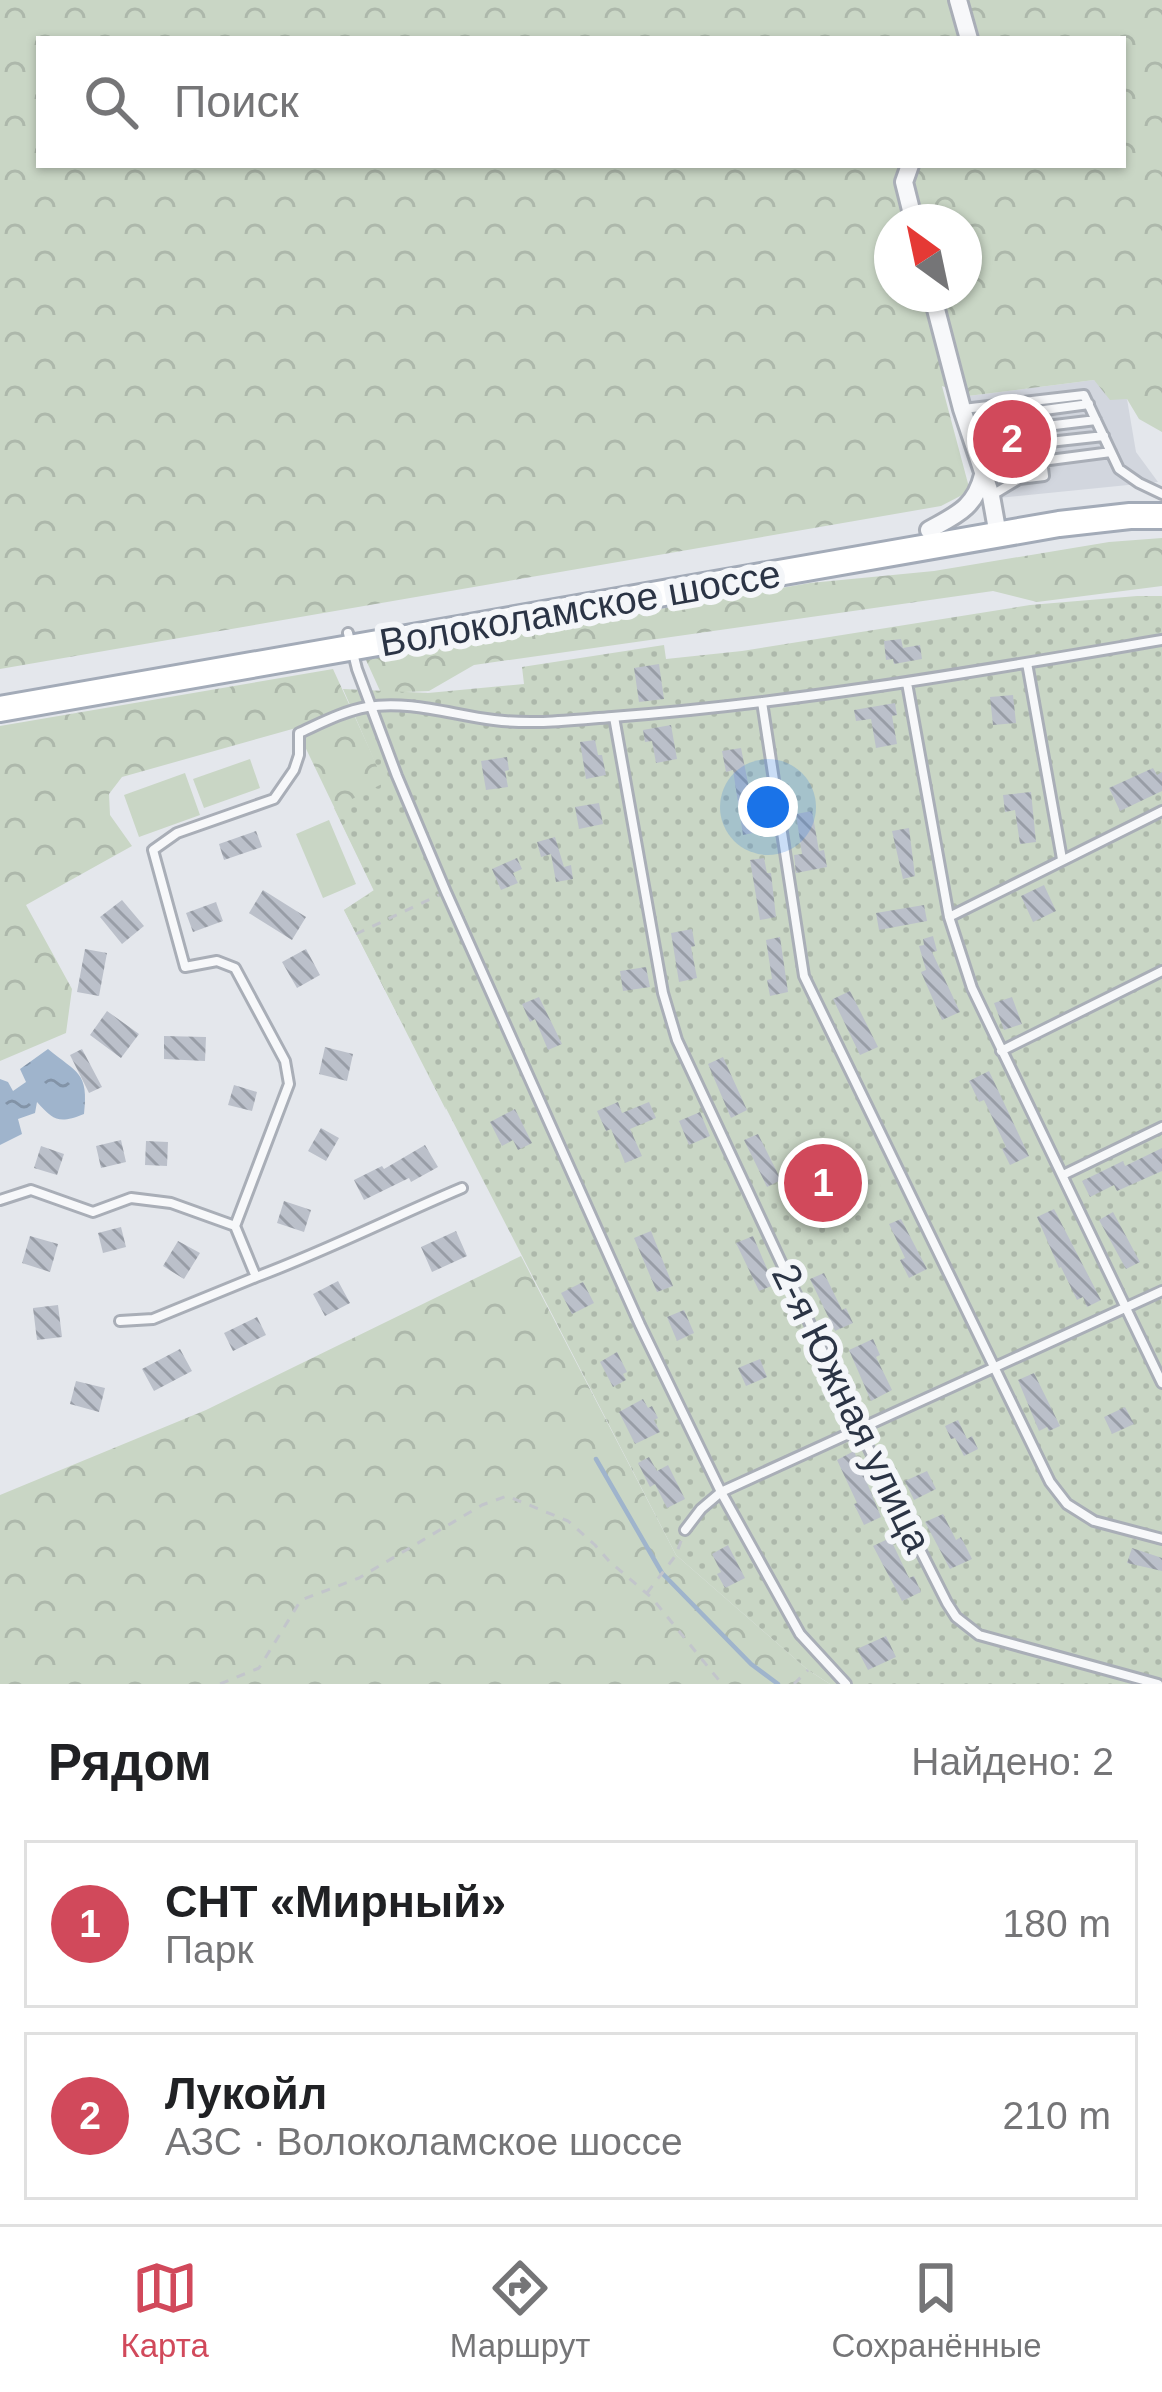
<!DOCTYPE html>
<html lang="ru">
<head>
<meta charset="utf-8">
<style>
	:root { --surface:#fff; --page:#f6f6f6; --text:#202124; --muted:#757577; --line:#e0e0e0; --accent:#d1495b }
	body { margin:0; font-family:Arial,sans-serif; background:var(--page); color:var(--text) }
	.compass { position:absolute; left:874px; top:204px; width:108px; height:108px; border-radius:50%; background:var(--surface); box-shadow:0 3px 9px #0004; rotate:327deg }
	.you { position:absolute; left:768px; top:807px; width:42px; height:42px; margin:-30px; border:9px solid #fff; border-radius:50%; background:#1a73e8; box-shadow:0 0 0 18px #1a73e833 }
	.badge { display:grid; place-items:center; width:78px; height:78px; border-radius:50%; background:var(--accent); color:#fff; font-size:39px; font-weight:700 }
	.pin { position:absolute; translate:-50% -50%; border:6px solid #fff; box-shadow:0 3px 12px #0006 }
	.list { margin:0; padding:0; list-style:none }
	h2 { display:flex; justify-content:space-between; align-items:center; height:156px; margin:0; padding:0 48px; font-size:51px }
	h2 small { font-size:39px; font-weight:400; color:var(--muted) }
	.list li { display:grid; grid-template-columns:78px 1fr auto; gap:36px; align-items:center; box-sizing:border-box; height:168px; margin:0 24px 24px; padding:0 24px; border:3px solid var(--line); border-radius:0px }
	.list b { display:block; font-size:45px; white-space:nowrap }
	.list p { margin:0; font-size:39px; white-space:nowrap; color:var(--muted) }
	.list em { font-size:39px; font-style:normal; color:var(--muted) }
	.icon { flex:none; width:66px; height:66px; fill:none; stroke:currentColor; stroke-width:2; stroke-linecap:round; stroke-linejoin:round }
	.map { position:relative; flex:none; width:1162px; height:1684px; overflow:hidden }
	.search { position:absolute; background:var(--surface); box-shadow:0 3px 9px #0004; left:36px; right:36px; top:36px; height:132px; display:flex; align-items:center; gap:30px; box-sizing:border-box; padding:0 42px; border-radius:0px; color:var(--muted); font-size:45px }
	.sheet { height:540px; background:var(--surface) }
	nav { display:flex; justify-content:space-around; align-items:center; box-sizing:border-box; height:168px; border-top:3px solid var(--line); background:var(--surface); font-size:33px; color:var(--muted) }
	nav a { display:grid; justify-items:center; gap:6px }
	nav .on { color:var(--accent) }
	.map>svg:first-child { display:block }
	.built { fill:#d2d6de }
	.green { fill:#c9d6c5 }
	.forest { fill:url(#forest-crowns); fill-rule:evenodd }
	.garden { fill:url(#garden-dots) }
	.water { fill:url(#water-ripples) }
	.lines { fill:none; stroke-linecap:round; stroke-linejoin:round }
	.stream { stroke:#9fb4cc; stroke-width:4.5 }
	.building { fill:url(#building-back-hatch) }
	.service-casing { stroke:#a9aeb7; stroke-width:14 }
	.minor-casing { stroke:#a9aeb7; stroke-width:22 }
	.primary-casing { stroke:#a3abb8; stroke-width:30 }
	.path { stroke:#c2c5cb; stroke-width:3; stroke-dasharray:9 9; stroke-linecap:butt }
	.service { stroke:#f7f8fa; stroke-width:8 }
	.minor { stroke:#f7f8fa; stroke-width:16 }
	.primary { stroke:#fff; stroke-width:24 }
	.labels { text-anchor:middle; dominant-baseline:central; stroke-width:12; stroke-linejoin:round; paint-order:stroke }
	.street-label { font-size:39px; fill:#2b3445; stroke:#f4f6f9 }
</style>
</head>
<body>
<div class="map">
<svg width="1162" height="1684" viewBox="0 0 1162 1684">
	<defs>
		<pattern id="forest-crowns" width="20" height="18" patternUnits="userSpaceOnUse" patternTransform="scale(3)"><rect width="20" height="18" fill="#c9d6c5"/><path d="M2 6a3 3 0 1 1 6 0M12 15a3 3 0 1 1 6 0" fill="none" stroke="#adb8ab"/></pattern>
		<pattern id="garden-dots" width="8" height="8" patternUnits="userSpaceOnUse" patternTransform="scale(3)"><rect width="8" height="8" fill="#c9d6c5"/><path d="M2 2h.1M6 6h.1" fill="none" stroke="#adb8ab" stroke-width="1.8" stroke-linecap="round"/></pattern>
		<pattern id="water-ripples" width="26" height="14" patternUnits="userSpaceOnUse" patternTransform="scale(3)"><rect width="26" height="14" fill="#9fb4cc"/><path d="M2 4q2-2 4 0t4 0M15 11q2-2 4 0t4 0" fill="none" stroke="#8293a7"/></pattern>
		<pattern id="building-back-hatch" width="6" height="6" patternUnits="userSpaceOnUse" patternTransform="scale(3)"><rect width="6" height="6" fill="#bbc0ca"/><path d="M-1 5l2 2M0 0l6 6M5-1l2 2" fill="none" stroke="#989da6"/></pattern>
	</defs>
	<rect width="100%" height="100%" fill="#e4e7ec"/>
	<!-- built -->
	<path class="built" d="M1094,380L1127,399L1136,452L1158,482L999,498L968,396Z"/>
	<!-- green -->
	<path class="green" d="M250,759L260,788L204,808L193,779Z
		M185,773L200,815L139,837L124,795Z
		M329,820L356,884L323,898L296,834Z"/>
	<!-- forest -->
	<path class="forest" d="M0,0H1162V432L1139,419L1127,399L1110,400L1094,380L968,396L942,386L970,491L941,506L0,669ZM39,39H1123V165H39ZM892,222H964V294H892Z
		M1162,538V586L1037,602L993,591L474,665L429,691L381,693L366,660L810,583L934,571L1109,542Z
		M333,669L385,783L446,1110L344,910L374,890L296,728L122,777L109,794L110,815L132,846L26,905L72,989L66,1033L0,1061V726Z
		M521,1256L676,1555L808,1670L830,1684H0V1495L206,1410Z"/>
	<!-- garden -->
	<path class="garden" d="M1137,596H1162V1684H830L808,1670L676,1555L344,910L374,891L334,808L384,783L343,689L428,693L524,684L522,667L664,645L666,659L742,651L1030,605Z"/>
	<!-- water -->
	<path class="water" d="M48,1049C77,1073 89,1072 84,1114C59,1124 54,1121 37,1102L35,1113L18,1119L22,1134L0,1145V1079L8,1082L13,1091L26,1082L20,1069Z"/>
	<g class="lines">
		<!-- stream -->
		<path class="stream" d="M596,1459L662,1573L751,1664L778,1684"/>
	</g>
	<!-- building -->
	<path class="building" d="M1025,411L1031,463L999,467L993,415Z
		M901,639L903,648L920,645L922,659L894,664L893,659L886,660L884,641Z
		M659,664L664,699L639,702L634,668Z
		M1013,695L1016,723L993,725L990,697Z
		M895,703L897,715L892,716L897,744L876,748L871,719L856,721L854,710Z
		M671,725L677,759L656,763L652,741L645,742L643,730Z
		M595,740L598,755H602L606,775L586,779L580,742Z
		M741,748L755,818L760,817L762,831L743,835L733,770L726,772L722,751Z
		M507,757L509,770L505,771L508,787L486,790L481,761Z
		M1153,768L1157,775L1162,772V791L1120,811L1109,788Z
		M1031,792L1036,842L1020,844L1015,810L1005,812L1003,795Z
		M599,803L603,824L579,829L575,807Z
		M812,811L819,851L824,850L827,867L796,873L794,855L802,854L796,814Z
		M909,828L915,876L903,879L892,831Z
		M256,831L262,847L224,860L219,844Z
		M555,837L564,867L571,865L573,879L556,882L551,854L541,857L537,842Z
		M517,858L522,869L513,873L518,883L501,890L492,869Z
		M764,858L767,873H771L776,917L760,920L750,860Z
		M1044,885L1056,911L1033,922L1021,896Z
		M263,890L306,917L292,940L249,913Z
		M122,900L144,926L122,944L100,917Z
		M216,902L223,921L193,932L186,913Z
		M924,905L927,921L879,930L876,913Z
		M692,929L695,946L691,947L697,978L679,982L671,933Z
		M933,936L937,951L932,952L960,1012L942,1020L921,972L926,970L919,946L924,945L923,939Z
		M780,937L788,992L770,996L767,980L772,979L766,940Z
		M85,949L107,953L99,996L77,992Z
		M306,949L320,975L297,988L282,962Z
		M646,967L650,987L623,991L620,971Z
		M850,991L878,1047L860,1055L833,999Z
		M539,997L562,1044L548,1050L535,1019L530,1022L522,1004Z
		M1012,997L1022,1024L1004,1030L994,1003Z
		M107,1011L139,1034L121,1058L90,1035Z
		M164,1036L206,1037L205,1061L164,1059Z
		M325,1047L353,1054L347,1081L319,1074Z
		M82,1049L102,1087L89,1093L70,1055Z
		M723,1057L747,1110L731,1118L708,1064Z
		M989,1071L1029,1156L1010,1165L1002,1149L1006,1147L984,1100L979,1102L969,1081Z
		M234,1085L257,1092L252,1111L228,1105Z
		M618,1102L622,1113L649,1102L656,1118L630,1129L642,1156L625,1163L611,1129L606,1131L597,1111Z
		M515,1109L532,1143L518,1150L513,1140L502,1146L490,1122Z
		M700,1112L710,1136L689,1145L679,1121Z
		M321,1128L339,1138L326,1161L308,1151Z
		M758,1134L781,1180L767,1187L744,1140Z
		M121,1140L126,1162L101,1168L96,1146Z
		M146,1141L168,1142L167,1166L145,1165Z
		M425,1145L438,1167L411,1182L409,1178L364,1200L354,1180L382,1166L384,1169Z
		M41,1146L64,1154L57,1175L34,1168Z
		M1162,1148V1171L1117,1191L1114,1185L1090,1197L1082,1181L1123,1161L1125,1166Z
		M284,1201L311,1210L304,1232L277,1223Z
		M1054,1209L1101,1300L1087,1307L1083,1297L1077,1300L1061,1267L1059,1268L1037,1217Z
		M1113,1212L1140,1262L1126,1269L1099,1220Z
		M901,1219L927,1269L909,1278L900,1260L905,1258L889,1224Z
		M121,1227L126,1247L103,1253L98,1233Z
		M456,1231L467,1256L432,1272L421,1247Z
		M651,1231L673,1286L657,1292L634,1238Z
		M30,1236L58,1244L50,1272L22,1263Z
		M753,1236L774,1285L759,1291L736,1243Z
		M178,1241L200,1253L184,1279L163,1266Z
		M824,1273L842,1310L846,1308L853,1323L835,1331L810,1279Z
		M338,1281L350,1303L325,1316L313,1294Z
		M583,1282L594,1303L572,1314L561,1293Z
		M58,1305L62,1337L37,1340L33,1308Z
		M684,1310L694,1333L677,1341L667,1317Z
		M257,1317L266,1335L233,1351L224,1333Z
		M873,1339L880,1355L876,1357L892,1390L871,1401L849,1350Z
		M180,1349L192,1371L154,1391L142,1369Z
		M617,1352L627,1372L623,1374L626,1380L613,1387L600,1362Z
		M760,1359L767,1377L746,1386L738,1368Z
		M1034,1373L1060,1426L1049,1431L1047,1427L1039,1431L1018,1380Z
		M76,1381L105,1388L99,1412L70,1404Z
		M643,1399L648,1408L652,1406L658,1418L654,1420L660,1432L635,1444L619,1412Z
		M1125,1407L1134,1424L1112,1434L1104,1417Z
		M958,1420L967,1439L972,1436L978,1449L964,1456L955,1438L951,1439L945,1426Z
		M854,1451L881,1517L864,1525L854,1504L857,1503L837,1460Z
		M649,1457L657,1471L668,1465L685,1499L667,1508L655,1484L650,1487L638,1463Z
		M927,1471L936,1489L914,1500L905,1481Z
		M943,1514L956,1540L961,1537L972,1559L950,1569L925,1522Z
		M890,1538L909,1578L914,1576L921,1592L902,1601L873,1546Z
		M728,1545L745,1578L725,1588L717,1574L721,1572L712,1554Z
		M1132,1548L1162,1558V1571L1127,1563Z
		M886,1636L896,1657L868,1670L857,1649Z"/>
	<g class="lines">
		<defs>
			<path id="service" d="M963,409L1084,395L1119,469L1139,483L1162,494
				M1037,411L1089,404
				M1038,427L1096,420
				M1040,443L1104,436
				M1042,461L1111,452
				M994,494L1019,479L1044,476L1035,401
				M348,633L357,669L397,776L446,892L640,1325L721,1492L800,1634L846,1684
				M1027,663L1062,859
				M907,683L949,917L972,988L1162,1383
				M762,702L804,976L1050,1482L1067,1504L1094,1521L1162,1539
				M614,717L663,993L677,1040L860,1431L947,1603L956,1617L979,1635L1158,1684
				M949,917L1162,811
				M1001,1051L1162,971
				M1063,1175L1162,1127
				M0,1200L31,1190L93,1212L131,1198L171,1203L235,1226L289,1084L285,1061L235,968L217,961L185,967L153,850L177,833L274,799L294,770L299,755V733C321,723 344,711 367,707C410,700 452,715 494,720C533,725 573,720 612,717C797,703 979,671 1162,640
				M235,1226L256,1277C326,1251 393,1217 462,1188
				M120,1321L153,1319L256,1277
				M685,1530L701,1509L721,1492L1162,1291"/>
			<path id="minor" d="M958,0L969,39
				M910,165L904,182L914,222
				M932,294L962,409L991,496L998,535
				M929,530C956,515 975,508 983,475"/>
			<path id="primary" d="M0,709L1059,524L1130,516H1162"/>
		</defs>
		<!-- service casing -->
		<use href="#service" class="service-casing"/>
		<!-- minor casing -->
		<use href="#minor" class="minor-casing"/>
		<!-- primary casing -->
		<use href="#primary" class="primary-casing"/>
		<!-- path -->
		<path class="path" d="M356,934L439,895
			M647,1593L676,1555L682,1538
			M220,1684L259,1668L301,1600L359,1578L482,1505L507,1496L568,1521L595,1545L609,1561L652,1598L722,1684
			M794,1684L808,1670"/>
		<!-- service -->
		<use href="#service" class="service"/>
		<!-- minor -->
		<use href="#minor" class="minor"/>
		<!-- primary -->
		<use href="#primary" class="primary"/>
	</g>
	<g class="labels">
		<!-- street labels -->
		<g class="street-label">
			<text transform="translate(580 608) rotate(-10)">Волоколамское шоссе</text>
			<text transform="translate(852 1408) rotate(64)">2-я Южная улица</text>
		</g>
	</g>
</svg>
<svg class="compass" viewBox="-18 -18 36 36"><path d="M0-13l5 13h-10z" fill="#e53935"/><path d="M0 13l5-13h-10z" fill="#757577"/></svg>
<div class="you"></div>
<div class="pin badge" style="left:823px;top:1183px">1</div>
<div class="pin badge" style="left:1012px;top:439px">2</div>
<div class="search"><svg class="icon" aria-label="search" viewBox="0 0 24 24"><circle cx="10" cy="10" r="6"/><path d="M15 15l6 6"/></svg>Поиск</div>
</div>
<section class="sheet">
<h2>Рядом<small>Найдено: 2</small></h2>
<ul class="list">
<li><span class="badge">1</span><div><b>СНТ «Мирный»</b><p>Парк</p></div><em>180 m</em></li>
<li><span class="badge">2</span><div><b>Лукойл</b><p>АЗС · Волоколамское шоссе</p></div><em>210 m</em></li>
</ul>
</section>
<nav>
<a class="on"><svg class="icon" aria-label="map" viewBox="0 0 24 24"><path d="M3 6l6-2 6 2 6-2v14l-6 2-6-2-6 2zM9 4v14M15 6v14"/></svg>Карта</a>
<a><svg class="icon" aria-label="directions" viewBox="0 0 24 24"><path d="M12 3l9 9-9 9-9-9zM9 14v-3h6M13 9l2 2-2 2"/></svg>Маршрут</a>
<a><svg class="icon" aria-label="saved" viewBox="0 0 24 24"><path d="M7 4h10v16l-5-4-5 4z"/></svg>Сохранённые</a>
</nav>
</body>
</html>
